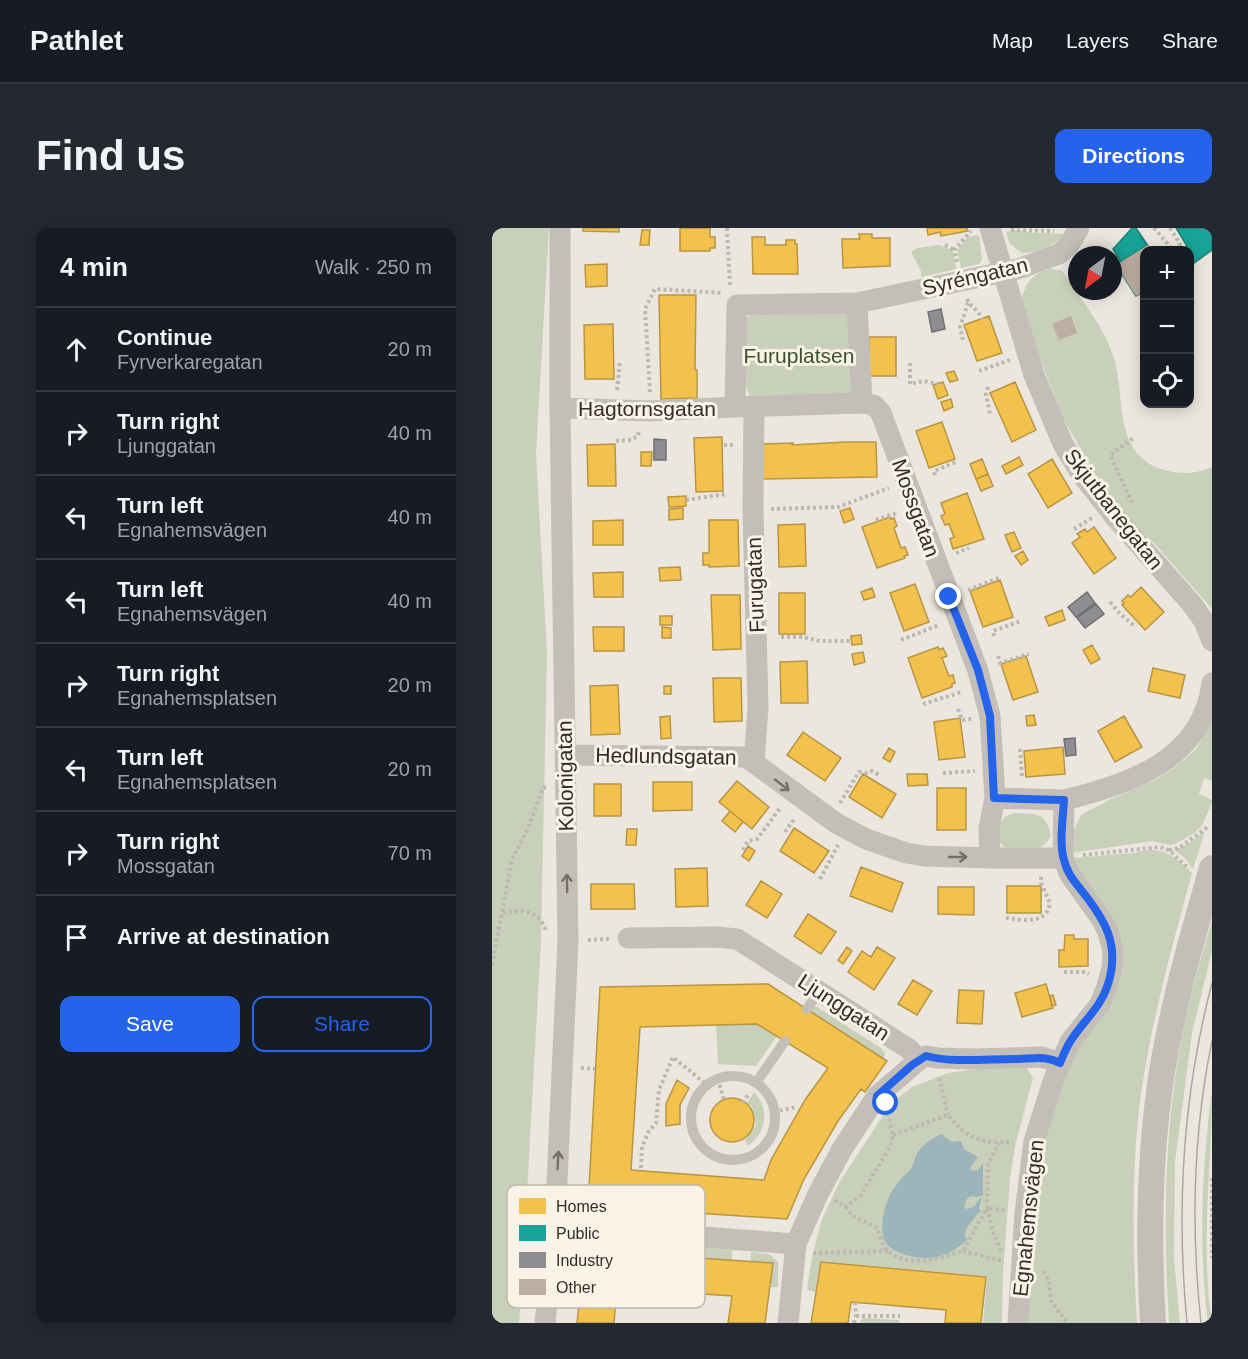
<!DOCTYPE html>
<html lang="en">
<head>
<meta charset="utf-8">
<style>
	:root { --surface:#171b24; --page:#242831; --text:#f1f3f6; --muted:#9ea1a6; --line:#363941; --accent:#2563eb }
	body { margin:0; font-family:Helvetica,sans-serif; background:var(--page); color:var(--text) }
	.controls { position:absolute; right:18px; top:18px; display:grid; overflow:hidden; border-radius:12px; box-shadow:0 3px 15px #0003 }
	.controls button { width:54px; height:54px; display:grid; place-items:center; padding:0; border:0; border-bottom:2px solid var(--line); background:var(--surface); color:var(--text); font:30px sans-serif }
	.compass { position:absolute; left:576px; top:18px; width:54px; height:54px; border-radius:50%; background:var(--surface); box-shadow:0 3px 15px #0003; rotate:212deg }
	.stop { position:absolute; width:18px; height:18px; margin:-14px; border:4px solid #2563eb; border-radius:50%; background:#fff }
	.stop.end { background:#2563eb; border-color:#fff; box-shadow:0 2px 6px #0008 }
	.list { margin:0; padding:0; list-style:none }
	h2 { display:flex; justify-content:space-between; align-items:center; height:78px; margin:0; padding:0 24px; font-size:26px }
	h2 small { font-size:20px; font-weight:400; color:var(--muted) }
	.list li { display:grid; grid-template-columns:39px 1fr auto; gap:18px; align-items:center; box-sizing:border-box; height:84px; padding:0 24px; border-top:2px solid var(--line) }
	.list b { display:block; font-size:22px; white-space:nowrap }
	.list p { margin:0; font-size:20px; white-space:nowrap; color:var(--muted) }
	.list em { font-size:20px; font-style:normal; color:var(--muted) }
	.actions { display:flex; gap:12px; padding:18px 24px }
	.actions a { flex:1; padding:14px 0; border:2px solid var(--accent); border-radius:12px; text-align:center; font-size:21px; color:var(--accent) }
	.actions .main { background:var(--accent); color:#fff }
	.icon { flex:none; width:33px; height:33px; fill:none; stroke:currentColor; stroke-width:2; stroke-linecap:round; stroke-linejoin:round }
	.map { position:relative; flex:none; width:720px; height:1095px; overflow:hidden; border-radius:12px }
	header { display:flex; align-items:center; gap:36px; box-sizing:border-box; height:84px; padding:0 30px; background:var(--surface); border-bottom:2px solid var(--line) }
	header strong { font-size:28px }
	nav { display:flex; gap:33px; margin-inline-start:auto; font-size:21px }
	.intro { display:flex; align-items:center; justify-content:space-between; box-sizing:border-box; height:144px; padding:0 36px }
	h1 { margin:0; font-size:42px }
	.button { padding:15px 27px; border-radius:12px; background:var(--accent); color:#fff; font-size:21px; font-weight:700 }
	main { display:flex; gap:36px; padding:0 36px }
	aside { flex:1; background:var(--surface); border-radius:12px; box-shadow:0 3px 15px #0003 }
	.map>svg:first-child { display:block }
	.green { fill:#c8d0ba }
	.water { fill:#9cb5bb }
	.homes { fill:#f2c14e; stroke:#b99542; stroke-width:1.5; fill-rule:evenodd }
	.public { fill:#17a398; stroke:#208076; stroke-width:1.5 }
	.industry { fill:#8d8d92; stroke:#727072; stroke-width:1.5 }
	.building { fill:#bdaea1 }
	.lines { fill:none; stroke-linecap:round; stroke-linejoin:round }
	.path { stroke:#bcb8b1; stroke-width:4; stroke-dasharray:3 3; stroke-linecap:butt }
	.service { stroke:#c3bfb8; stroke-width:10 }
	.minor { stroke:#c3bfb8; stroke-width:21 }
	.tertiary { stroke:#c3bfb8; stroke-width:26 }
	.tram { stroke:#aba7a2; stroke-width:1.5 }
	.oneway { stroke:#746f68 }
	.route { stroke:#2563eb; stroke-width:8 }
	.labels { text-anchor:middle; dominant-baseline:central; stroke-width:6; stroke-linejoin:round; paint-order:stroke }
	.street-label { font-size:21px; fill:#342d27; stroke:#f8f3e6 }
	.park-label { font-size:21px; fill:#3d502c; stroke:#f8f3e6 }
	.key { fill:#f8f3e6; stroke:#bdb8ad; stroke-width:1.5 }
	.key-label { font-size:16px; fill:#342d27 }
</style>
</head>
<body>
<header>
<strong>Pathlet</strong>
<nav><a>Map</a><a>Layers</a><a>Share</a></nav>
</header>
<div class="intro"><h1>Find us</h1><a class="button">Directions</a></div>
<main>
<aside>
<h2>4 min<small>Walk · 250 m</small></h2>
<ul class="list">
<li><svg class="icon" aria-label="ahead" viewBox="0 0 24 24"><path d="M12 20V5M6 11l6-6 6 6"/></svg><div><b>Continue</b><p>Fyrverkaregatan</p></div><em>20 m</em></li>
<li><svg class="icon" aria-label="right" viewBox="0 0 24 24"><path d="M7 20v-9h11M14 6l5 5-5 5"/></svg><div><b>Turn right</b><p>Ljunggatan</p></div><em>40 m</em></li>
<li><svg class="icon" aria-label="left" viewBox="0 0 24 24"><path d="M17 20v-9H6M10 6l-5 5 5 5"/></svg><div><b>Turn left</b><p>Egnahemsvägen</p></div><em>40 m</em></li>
<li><svg class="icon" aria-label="left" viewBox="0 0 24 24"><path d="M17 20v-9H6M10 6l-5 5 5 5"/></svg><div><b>Turn left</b><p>Egnahemsvägen</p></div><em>40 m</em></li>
<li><svg class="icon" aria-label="right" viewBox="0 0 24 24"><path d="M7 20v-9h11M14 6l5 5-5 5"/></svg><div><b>Turn right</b><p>Egnahemsplatsen</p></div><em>20 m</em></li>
<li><svg class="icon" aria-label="left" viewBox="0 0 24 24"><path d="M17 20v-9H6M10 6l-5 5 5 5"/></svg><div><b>Turn left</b><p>Egnahemsplatsen</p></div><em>20 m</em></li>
<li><svg class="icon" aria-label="right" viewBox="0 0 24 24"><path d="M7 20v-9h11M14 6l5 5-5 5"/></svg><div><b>Turn right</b><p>Mossgatan</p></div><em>70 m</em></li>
<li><svg class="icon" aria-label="arrive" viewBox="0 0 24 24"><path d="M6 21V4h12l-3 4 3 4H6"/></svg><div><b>Arrive at destination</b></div></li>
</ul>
<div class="actions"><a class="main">Save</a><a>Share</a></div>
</aside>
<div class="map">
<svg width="720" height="1095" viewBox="0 0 720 1095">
	<rect width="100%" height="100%" fill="#ebe7df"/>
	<!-- green -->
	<path class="green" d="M0,0H57L44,226L55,425L49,712L30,1056L27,1095H0Z
		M523,2L544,5L574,6C562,17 547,25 530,25L518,16L514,4Z
		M487,7L490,32L487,36L469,40L465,22L476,9Z
		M448,17L461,23L464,41L429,49V43L419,24L425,20Z
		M557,41L569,42L574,48C591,74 611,98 621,127C635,168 618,229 676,243C692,246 704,246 720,239V381L663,316L633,288L611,260L571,190L534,95L529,70L535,56L539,51L547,45Z
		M354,81C358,103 368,146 358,167L259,173L253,155L252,99L256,89L262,85Z
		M720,493V553L712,550L707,566L720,572V574L710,598L701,606L683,616L677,617L661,613L579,625L580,606L589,587L619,571L663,552L683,539L704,521Z
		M524,585C545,586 553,584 559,607L556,613L547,621L518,622L512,619L505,611C508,597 508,587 524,585Z
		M713,603L701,641L692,629L682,622L696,616Z
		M656,622C676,621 686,632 700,645C679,723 657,800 647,881C639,952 641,1024 645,1095H530L553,881L626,736L579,630L642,625Z
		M720,692V723L700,805L683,934L682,1029L688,1095H677C671,997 672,899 691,803C699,765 709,729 720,692Z
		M321,779H325L389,820L393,825L392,831L317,782Z
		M265,796L285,808L264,838L226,836L224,797Z
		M514,837L535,840L541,850L523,918L518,951L511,1045L510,1095H491L495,1048L329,1033L323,1064L315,1062L320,1029L330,991L347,955L399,875L420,859L456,845Z
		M720,862C720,939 708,1018 720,1095H716C706,1019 710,938 720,862Z
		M262,864C278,881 275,904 256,918L253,912L264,897L260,879L255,875Z
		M156,1015L240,1022V1033L155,1027Z
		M259,1024L277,1026L286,1034V1059H278L281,1036L258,1034Z
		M371,1090L406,1092L409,1095H367Z"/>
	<!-- water -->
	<path class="water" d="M449,906L460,914L469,913L472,921L486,929L478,940L481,943L486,942L491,935V967L485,969L479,968L475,971L472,979L475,981L483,978L484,975L490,969L487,980L489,984H487C481,993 473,998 473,1009L476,1011C466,1021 450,1030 436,1030C422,1030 393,1025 391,1007C388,988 396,965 409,951C411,948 416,945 418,942C421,938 422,933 423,930C428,917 438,912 449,906Z"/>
	<!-- homes -->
	<path class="homes" d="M91,0H127V4L91,3Z
		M188,0H218V9H223V20H218V23H188Z
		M435,0H475L476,3L449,8L448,4L436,7Z
		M150,2H158L157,17H148Z
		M367,6H380V10H398V38L351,40L350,11H368Z
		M260,9H273V17H294V12H303V16H305L306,46H261Z
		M115,36V58L94,59L93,37Z
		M167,67H204L203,142H205V170L169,171Z
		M497,88L510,125L485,133L472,97Z
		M121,96L122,151H93L92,97Z
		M377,109H404V148H377Z
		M462,143L466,152L458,154L454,145Z
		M451,154L456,167L446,171L441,157Z
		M523,154L544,202L520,214L498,165Z
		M459,171L461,179L452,183L449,174Z
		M450,194L463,231L437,240L424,203Z
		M230,209L231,263L204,264L202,210Z
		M353,214H384L385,249L270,251V216L301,215L300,217Z
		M123,216L124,258H96L95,217Z
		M149,224H160L159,238H149Z
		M527,229L531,237L514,246L510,238Z
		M490,231L496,246L484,251L478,236Z
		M560,231L580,265L556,280L536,246Z
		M496,246L501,258L489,263L484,251Z
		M475,265L492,311L461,321L458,311L462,309L457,296L453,297L449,288L453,286L449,275Z
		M194,268V278L177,279L176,269Z
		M191,280V291L177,292V281Z
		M358,280L362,291L352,295L348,283Z
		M398,289L399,291L402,290L405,298L402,300L409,320L413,319L416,327L412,328L413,330L385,340L370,299Z
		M131,292V317H101V293Z
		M217,292H246L247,338L217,339V337H211V325H217Z
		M313,296L314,338L287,339L286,297Z
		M602,299L624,330L602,346L580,315L588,309L585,306L593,301L595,304Z
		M522,304L529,320L520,324L513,307Z
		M531,323L536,332L529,337L523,328Z
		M188,339L189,352L168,353L167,340Z
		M131,344V369H102L101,345Z
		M508,352L521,389L491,399L478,363Z
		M423,356L437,394L412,403L398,365Z
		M649,359L672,384L653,402L630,377L632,376L630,373L636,367L639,369Z
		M380,360L383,369L372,372L369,364Z
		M287,365H313V406H287Z
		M219,367H248L249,421L221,422Z
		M570,382L573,392L557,398L553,389Z
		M168,388H180V397H168Z
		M101,399H132V423H102Z
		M170,399L179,400V410H170Z
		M369,407L370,416L360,417L359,408Z
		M600,417L608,431L599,436L591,422Z
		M446,419L447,422L451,420L455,428L450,430L457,448L461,447L463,455L460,456V459L430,470L416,430Z
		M371,424L373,434L362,437L360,426Z
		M534,428L546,464L521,472L509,436Z
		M315,433L316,475H289L288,434Z
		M661,440L693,447L688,470L656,463Z
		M221,450H249L250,493L222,494Z
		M126,457L128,506L99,507L98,458Z
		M172,458H179V466H172Z
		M542,487L544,497L535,498L534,488Z
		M178,488L179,510L169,511L168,489Z
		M632,488L650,519L623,534L606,503Z
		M468,490L473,529L447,532L442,494Z
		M311,504L349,530L333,553L295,527Z
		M571,519L573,546L534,549L532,523Z
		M397,520L403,524L398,534L391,530Z
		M371,546L404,566L390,590L357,569Z
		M415,546H435L436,557L416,558Z
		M245,553L277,579L260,601L227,574Z
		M161,554H200V582L161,583Z
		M102,556H129V588H102Z
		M445,560H474V602H445Z
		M238,583L251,594L243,604L230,593Z
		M302,600L337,623L322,645L288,623Z
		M135,601H145L144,617H134Z
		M256,618L263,623L257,633L250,628Z
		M369,639L411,655L400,684L358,668Z
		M215,640L216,678L184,679L183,641Z
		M269,653L290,666L275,690L254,677Z
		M99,656H142L143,681H99Z
		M515,658H549V685H515Z
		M446,659H482V687L446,686Z
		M316,686L344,704L329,726L302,708Z
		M573,707H582V711H596V738L567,739V722H572Z
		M355,719L360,723L351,736L346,732Z
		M385,719L403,730L382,762L356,744L370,723L379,729Z
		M421,752L440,763L425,787L406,776Z
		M276,756L395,833L373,864L369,861L346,893L312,951L295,991L96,978L108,759ZM265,796L336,840L313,872L279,932L272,952L139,942L148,799Z
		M554,756L561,780L530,789L523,765Z
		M467,762L492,763L490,796L465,795Z
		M561,767L564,777L560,778L558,768Z
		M185,852L197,860L188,877V896L174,898V876Z
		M218 892a22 22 0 1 1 44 0a22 22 0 1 1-44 0Z
		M93,1022L281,1035L273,1095H236L240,1068L125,1060L122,1095H85Z
		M329,1034L494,1049L489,1095H453L454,1082L359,1074L356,1095H319Z"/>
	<!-- public -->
	<path class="public" d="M640,0H644L655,18L629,34L621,21Z
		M640,0H644L659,22H652V67L651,64L644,68L624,37L629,34L621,21Z
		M684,0H720V22L698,38V22H689L695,18Z"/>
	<!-- industry -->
	<path class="industry" d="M449,81L453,101L440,104L436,84Z
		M162,211L174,212V232H162Z
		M595,364L603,375L584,389L576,379Z
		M604,376L612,386L593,400L585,390Z
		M583,510L584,527L574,528L572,511Z"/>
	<!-- building -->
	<path class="building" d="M656,17L659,22H652V67L651,64L644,68L624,37Z
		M579,88L585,105L567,112L560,96Z"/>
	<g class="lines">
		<!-- path -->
		<path class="path" d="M235,0L238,59
			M662,0L681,22
			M678,0L688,16L683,22
			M519,2L562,3
			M453,17L462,22
			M465,34L462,22L479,3
			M475,71C478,79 486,81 490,91
			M471,112L468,99L476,75
			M418,135V156L431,153L446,156
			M487,143L518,132
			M496,159L494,166L498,186
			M125,162L128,133
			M158,164L153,81L163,61L230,65
			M124,213L139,212L146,208L147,202
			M232,217H243
			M443,247L442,243L464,234
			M194,272L234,266
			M640,275L618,227L643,209
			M279,281L346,279L397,260
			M384,292L402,286L406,289
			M582,301L600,290
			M464,325L477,320
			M476,362L509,349
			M618,374L628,386L644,399
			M502,408L501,403L529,393
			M289,409H311L328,413H360
			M409,412L447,397
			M506,428L508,435L537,426
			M431,476L470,464
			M466,481L470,492L479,491
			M528,521L530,548L529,549
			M451,545L483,543
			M348,575L367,544L374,545L380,543L387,547
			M293,604L303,590
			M251,622L256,613L265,611L289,579
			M677,622L687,620L717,598
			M591,627L668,619L677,622L697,641
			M328,651L346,617
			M11,685C29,680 48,683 54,703
			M514,690C531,692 555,697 558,675L549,655V648
			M96,712L118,711
			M0,737L20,631L35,603L51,560L54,559
			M572,744H594L597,746
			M89,840L103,841
			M447,850L456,887
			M226,851L232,872
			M251,875L257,865
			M282,884L304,879
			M401,907L456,887C474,911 491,916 521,914
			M149,940L150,919L157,903L164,895L167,862L181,829L215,857
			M720,950V1030
			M343,972L353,979L368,968L398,919L401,907L396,887
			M353,979L361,988L385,1000C389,1006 388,1014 394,1021C415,1042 448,1030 471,1023L495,980L496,936L507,915
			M471,1023L511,1033
			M509,1023L502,1007L495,980L515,983
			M321,1025L397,1023
			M552,1043L557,1053L559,1073L575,1095
			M364,1088H408
			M362,1095L364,1088L363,1074"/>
		<!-- service -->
		<path class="service" d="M315,781L327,763
			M199 890a42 42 0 1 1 84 0a42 42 0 1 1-84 0Z
			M264,855L293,813"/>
		<!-- minor -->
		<path class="minor" d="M498,0L542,147L571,216L588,244L623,289L699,375L712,393L720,413
			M365,75L370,175L243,179L245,77Z
			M365,75L526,41L567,26L577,17L587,0
			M370,175L382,177L389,185L486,443L498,488L503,570L497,600L498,630H571L572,572L503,570
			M68,180L159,183L243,179
			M73,527L254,529L344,595L374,611L414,625L432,628L498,630
			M262,534L266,480L261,281L262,179
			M572,572C636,557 711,532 720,455
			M136,710L224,709L245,711L417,821L427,832L433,828L446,830L481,831L550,829L568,835
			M104,1001L304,1016
			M53,1095L63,998L76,713L68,180V0
			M296,1095L304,1016L325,968L350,921L385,868L427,832
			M526,1095L533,985L542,913L562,851L578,814L608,776L615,758L620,740L621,723L616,704L610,692L578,647L571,630"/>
		<!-- tertiary -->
		<path class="tertiary" d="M661,1095C656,1012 657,927 670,844C681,775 701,707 720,640"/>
		<!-- tram -->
		<path class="tram" d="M695,1095C684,981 691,866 720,755
			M709,1095C699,1002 701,905 720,813"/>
	</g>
	<!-- one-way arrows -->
	<defs><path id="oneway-shaft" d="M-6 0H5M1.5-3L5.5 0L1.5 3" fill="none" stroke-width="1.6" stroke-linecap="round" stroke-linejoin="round" transform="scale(1.5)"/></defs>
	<g class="oneway">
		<use href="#oneway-shaft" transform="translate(290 557) rotate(38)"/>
		<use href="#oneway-shaft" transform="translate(466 629)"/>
		<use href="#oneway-shaft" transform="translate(75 655) rotate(-91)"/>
		<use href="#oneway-shaft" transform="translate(66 932) rotate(-87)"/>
	</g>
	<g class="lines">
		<!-- route -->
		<path class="route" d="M394,875L385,868L420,837L434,828C461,835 494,831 523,831C540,831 553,827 568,835C571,828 574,820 578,814C590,794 609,780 616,756C628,718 614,693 590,663C582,653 575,645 572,632C567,616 571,589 572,572L502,570L498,488L486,442L457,369"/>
	</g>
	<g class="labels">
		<!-- street labels -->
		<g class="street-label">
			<text transform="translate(483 48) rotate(-13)">Syréngatan</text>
			<text x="155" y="180">Hagtornsgatan</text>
			<text transform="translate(424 280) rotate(70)">Mossgatan</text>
			<text transform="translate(622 281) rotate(52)">Skjutbanegatan</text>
			<text transform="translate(263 357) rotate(-92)">Furugatan</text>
			<text transform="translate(174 528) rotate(1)">Hedlundsgatan</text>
			<text transform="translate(73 548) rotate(-91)">Kolonigatan</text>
			<text transform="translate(352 779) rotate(33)">Ljunggatan</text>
			<text transform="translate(536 990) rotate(-84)">Egnahemsvägen</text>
		</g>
		<!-- park labels -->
		<g class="park-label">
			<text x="307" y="127">Furuplatsen</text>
		</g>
	</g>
	<!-- legend -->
	<rect x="15" y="957" width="198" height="123" rx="9" class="key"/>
	<rect x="27" y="970" width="27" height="16" fill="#f2c14e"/>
	<rect x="27" y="997" width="27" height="16" fill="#17a398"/>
	<rect x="27" y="1024" width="27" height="16" fill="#8d8d92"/>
	<rect x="27" y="1051" width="27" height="16" fill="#bdaea1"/>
	<g class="key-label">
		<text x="64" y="984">Homes</text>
		<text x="64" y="1011">Public</text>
		<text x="64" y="1038">Industry</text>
		<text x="64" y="1065">Other</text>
	</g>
</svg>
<div class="controls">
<button>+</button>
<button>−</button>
<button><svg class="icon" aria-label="locate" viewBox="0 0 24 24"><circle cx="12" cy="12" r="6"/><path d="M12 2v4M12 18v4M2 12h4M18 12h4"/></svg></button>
</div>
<svg class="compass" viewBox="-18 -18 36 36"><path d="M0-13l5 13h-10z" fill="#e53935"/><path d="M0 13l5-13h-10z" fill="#9ea1a6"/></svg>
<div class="stop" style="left:394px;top:875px"></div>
<div class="stop end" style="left:457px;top:369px"></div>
</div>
</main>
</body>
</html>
